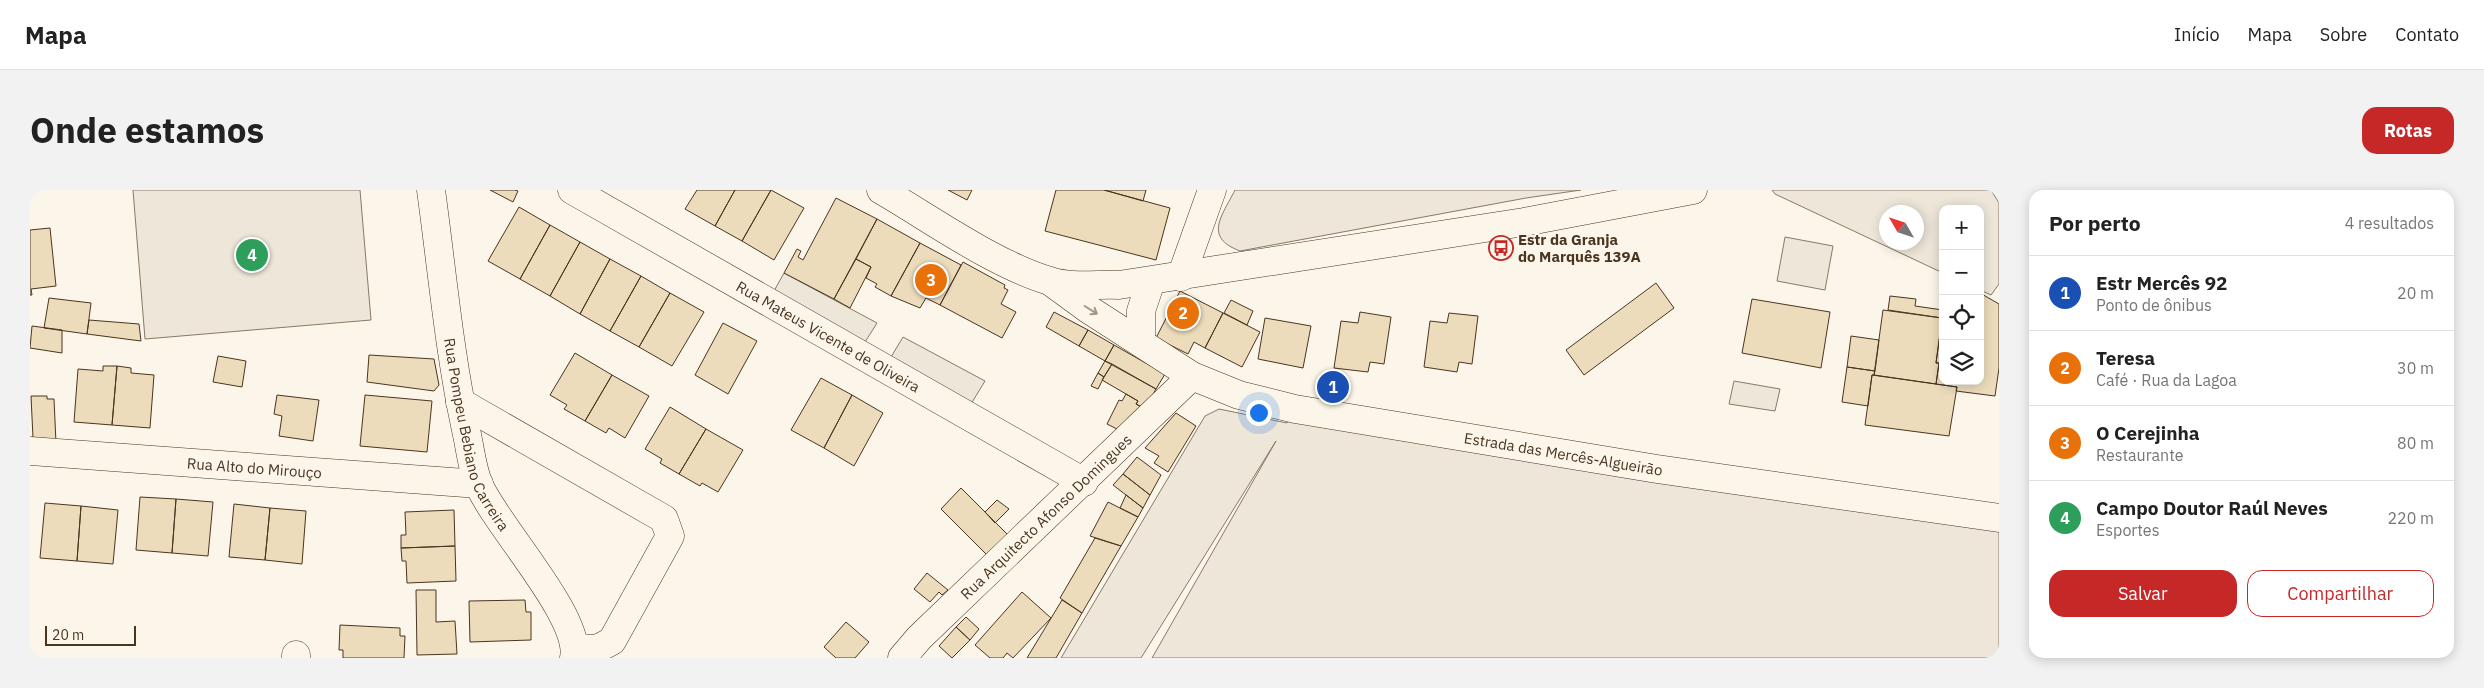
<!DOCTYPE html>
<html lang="pt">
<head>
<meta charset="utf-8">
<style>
	:root { --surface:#fff; --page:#f2f2f2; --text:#222; --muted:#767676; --line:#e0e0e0; --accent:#c62828 }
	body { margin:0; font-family:"IBM Plex Sans",sans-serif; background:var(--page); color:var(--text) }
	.controls { position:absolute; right:15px; top:15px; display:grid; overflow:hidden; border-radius:10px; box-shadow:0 2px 12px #0003 }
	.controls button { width:45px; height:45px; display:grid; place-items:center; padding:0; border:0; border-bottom:1px solid var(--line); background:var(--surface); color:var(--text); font:25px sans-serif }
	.compass { position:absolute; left:1849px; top:15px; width:45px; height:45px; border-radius:50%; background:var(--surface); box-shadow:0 2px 12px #0003; rotate:309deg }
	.scale { position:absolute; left:15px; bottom:12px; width:91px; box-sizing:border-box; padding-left:5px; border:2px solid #4a3520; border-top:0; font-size:14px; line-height:18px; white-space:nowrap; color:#4a3520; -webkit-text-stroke:4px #fbf6e9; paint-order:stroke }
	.you { position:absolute; left:1228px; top:222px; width:18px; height:18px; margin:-12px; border:4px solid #fff; border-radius:50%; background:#1a73e8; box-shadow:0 0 0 8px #1a73e833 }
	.badge { display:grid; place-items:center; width:32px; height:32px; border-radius:50%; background:var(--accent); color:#fff; font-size:16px; font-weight:700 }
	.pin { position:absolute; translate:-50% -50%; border:2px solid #fff; box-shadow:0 1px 5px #0006 }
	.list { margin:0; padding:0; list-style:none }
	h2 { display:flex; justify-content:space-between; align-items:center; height:65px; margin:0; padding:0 20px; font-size:21px }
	h2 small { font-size:16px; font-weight:400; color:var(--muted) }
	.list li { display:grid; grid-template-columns:32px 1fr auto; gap:15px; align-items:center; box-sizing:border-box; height:75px; padding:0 20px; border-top:1px solid var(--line) }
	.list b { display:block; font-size:19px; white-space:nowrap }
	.list p { margin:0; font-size:16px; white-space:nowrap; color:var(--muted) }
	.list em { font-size:16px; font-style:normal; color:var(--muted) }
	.actions { display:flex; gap:10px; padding:15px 20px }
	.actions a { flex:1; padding:11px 0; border:1px solid var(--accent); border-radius:15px; text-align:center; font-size:18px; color:var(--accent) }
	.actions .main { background:var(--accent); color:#fff }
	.icon { flex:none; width:28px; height:28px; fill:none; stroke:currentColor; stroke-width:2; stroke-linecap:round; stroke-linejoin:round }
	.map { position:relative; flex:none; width:1969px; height:468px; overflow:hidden; border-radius:15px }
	header { display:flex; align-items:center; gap:30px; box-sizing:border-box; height:70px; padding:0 25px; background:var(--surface); border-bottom:1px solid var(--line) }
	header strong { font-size:24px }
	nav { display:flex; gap:28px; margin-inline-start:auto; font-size:18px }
	.intro { display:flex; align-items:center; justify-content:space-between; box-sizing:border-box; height:120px; padding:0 30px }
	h1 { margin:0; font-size:35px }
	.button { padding:12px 22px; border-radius:15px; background:var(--accent); color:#fff; font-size:18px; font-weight:700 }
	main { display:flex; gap:30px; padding:0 30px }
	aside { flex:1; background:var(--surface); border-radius:15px; box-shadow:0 2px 12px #0003 }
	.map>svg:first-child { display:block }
	.green { fill:#ede6d9; stroke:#887966; fill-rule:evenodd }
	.parking { fill:#ede7d9; stroke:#887966 }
	.building { fill:#ecdcbc; stroke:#4a3520 }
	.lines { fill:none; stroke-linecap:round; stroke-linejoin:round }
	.minor-casing { stroke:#4a3520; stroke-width:29 }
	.major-casing { stroke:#4a3520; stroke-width:29 }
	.minor { stroke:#fbf6e9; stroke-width:28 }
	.major { stroke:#fbf6e9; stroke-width:28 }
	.oneway { stroke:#a29684 }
	.labels { text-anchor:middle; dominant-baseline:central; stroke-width:4; stroke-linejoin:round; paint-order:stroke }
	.poi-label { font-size:15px; font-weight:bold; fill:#4a3520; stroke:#fbf6e9; text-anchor:start }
	.street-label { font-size:15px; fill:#4a3520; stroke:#fbf6e9 }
</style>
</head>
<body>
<header>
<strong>Mapa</strong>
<nav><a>Início</a><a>Mapa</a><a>Sobre</a><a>Contato</a></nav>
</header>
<div class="intro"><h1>Onde estamos</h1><a class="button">Rotas</a></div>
<main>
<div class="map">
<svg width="1969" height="468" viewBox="0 0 1969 468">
	<rect width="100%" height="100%" fill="#fbf6e9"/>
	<!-- green -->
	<path class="green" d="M103,0H330L341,130L115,149Z
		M1205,0H1551L1496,8L1210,61C1173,47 1192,26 1205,0Z
		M1742,0H1961L1969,13V94L1961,105L1950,100V19H1913V83L1745,4ZM1856,22H1886V52H1856Z
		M1189,219L1257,233L1265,219L1969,331V468H1122L1246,251L1111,468H1031L1175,226Z"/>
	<!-- parking -->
	<path class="parking" d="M1755,47L1803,56L1795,100L1747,91Z
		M754,83L847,133L835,152L744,101Z
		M873,147L955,191L941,214L861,167Z
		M1704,191L1750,199L1745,221L1699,214Z"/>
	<!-- building -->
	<path class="building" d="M460,0H485L488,1L483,12Z
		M667,0H705L685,36L655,19Z
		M705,0H741L712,51L685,36Z
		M741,0L774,18L744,70L712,51Z
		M918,0H942L937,10Z
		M1026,0H1074L1140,18L1126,70L1015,41Z
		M1074,0H1116L1113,11Z
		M806,8L847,29L804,109L754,83L767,59L771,61L768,67L773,70Z
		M489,17L520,35L490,89L458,71Z
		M847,29L890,53L861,106L845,97L847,94L836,88L841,77L826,69Z
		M520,35L550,52L520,106L490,89Z
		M20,38L26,96L1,99L2,105H0V40Z
		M550,52L580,69L550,124L520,106Z
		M890,53L931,75L910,115L896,108L890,118L861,106Z
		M580,69L611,86L580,141L550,124Z
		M826,69L841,77L820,118L804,109Z
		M933,72L975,95L974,98L978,100L971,114L986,122L972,148L910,115Z
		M611,86L640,103L609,157L580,141Z
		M1626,93L1644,118L1554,185L1536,160Z
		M1150,101L1193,123L1175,158L1164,152L1158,164L1126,148Z
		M640,103L674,122L642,176L609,157Z
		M1950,103L1969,114V178L1965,206L1926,201L1927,197L1906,194L1909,173H1906L1913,123V191H1950Z
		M1860,106L1886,109L1885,116L1913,120L1912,128L1858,120Z
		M19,108L61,113L57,144L14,138Z
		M1722,109L1800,122L1791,178L1712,163Z
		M1201,110L1223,121L1217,135L1194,123Z
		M1853,120L1912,128L1906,173H1909L1906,194L1844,185Z
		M1024,122L1058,140L1049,156L1016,137Z
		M1330,122L1361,127L1354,174L1340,172L1338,182L1304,178L1311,131L1328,133Z
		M1193,123L1230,142L1212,177L1175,158Z
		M1419,123L1448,126L1442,174L1429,172L1427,182L1394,177L1400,131L1417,133Z
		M1235,128L1281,136L1273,178L1228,169Z
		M59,130L109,134L111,151L57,144Z
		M693,133L727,151L698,204L665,185Z
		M2,136L32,140V163L0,158Z
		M1058,140L1084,155L1075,171L1049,156Z
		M1821,146L1849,150L1845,181L1817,177Z
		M1084,155L1135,184L1126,199L1075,171Z
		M545,163L582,185L555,231L534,219L537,215L520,205Z
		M339,165L404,169L409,195L404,201L337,192Z
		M188,166L216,171L212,197L183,192Z
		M1075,171L1082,174L1074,187L1068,183Z
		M1082,174L1126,199L1115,219L1106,214L1108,211L1072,190Z
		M73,176H87L82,235L44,232L48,179L73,181Z
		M87,176L101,178V183L124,185L120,238L82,235Z
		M1817,177L1845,181L1844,185H1842L1838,216L1812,212Z
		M1068,183L1074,187L1068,199L1061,196Z
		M582,185L619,206L595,248L579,238L576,243L555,231Z
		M1842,185L1927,197L1919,246L1835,235Z
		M791,188L822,205L794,258L761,240Z
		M1096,204L1108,211L1106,214L1115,219L1095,243L1077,234L1089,210L1092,211Z
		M247,205L289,210L283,251L249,246L252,226L244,224Z
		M335,205L402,211L397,262L330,256Z
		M822,205L853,223L824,276L794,258Z
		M1,206H17V209H24L26,253L3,248Z
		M640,217L676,239L649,284L630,273L632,269L615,259Z
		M1146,223L1166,236L1138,282L1124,273L1129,266L1115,258Z
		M676,239L713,260L688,302L672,293L670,296L649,284Z
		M1107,267L1131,285L1120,305L1093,284Z
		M1093,284L1120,305L1113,318L1083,295Z
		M931,298L978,345L958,366L911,319Z
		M1096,305L1113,318L1108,327L1090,318Z
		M110,307L146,309L142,363L106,360Z
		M146,309L183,312L178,366L142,363Z
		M967,310L979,319L965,333L955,322Z
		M1078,312L1108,327L1091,356L1060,346Z
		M15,313L51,316L47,371L10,368Z
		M204,314L240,318L235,370L199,367Z
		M51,316L88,320L83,374L47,371Z
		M240,318L276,321L272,374L235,370Z
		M424,320L425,356L371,358V345H376L375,322Z
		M1065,348L1091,356L1052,423L1030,408Z
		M425,356L426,391L377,393L376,371H372L371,358Z
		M897,383L918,400L912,405L909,402L900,412L884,399Z
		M386,400H406V432L425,431L427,464L387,465Z
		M992,402L1021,428L983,468L977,463L973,468H960L945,455Z
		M495,410L496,422H501V450L440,452L439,411Z
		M1032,410L1052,423L1026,468H997Z
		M936,427L949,439L940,450L926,437Z
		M816,432L839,452L825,468H806L794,457Z
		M310,435L370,438V446H375L374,468H313V460H309Z
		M926,437L940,450L922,468L909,456Z"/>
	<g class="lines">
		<defs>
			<g id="minor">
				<path id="s1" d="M401,0C412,80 419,161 436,240C440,257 442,279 449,295C468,338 552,427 544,468"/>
				<path id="s2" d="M542,0L1054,292"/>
				<path d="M1151,87L1182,0"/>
				<path id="s3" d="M1021,92L1058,119L1162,186L1209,205L1265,219L1627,279L1969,328"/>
				<path d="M1111,152V121L1121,91"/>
				<path d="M430,212L634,329L640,346L582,451L567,459L546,458"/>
				<path id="s4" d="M0,261L449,294"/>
				<path d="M266,465V468"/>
				<path id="s5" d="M872,468L889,448L1162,186"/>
			</g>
			<path id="major" d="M851,0C901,29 965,75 1020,91C1041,98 1067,94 1089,95L1494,32L1663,0"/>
		</defs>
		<!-- minor casing -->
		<use href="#minor" class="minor-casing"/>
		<!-- major casing -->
		<use href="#major" class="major-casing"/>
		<!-- minor -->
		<use href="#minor" class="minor"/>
		<!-- major -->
		<use href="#major" class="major"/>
	</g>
	<!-- one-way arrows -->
	<defs><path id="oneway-shaft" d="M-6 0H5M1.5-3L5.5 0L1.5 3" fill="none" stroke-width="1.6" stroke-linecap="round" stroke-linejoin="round" transform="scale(1.25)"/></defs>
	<use class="oneway" href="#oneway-shaft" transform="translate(1061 120) rotate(32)"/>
	<!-- icons -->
	<defs>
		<symbol id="bus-ring" viewBox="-11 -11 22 22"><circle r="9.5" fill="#fbf6e9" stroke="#c62828" stroke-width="1.5"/><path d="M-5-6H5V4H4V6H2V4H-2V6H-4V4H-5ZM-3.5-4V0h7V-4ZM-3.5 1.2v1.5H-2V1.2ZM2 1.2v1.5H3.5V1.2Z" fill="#c62828"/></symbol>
	</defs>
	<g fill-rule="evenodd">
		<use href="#bus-ring" x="1457" y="44" width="28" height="28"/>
	</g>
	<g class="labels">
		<!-- poi labels -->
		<g class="poi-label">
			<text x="1488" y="49">Estr da Granja<tspan x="1488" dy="17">do Marquês 139A</tspan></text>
		</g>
		<!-- street labels -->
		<g class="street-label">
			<text stroke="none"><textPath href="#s2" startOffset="295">Rua Mateus Vicente de Oliveira</textPath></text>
			<text stroke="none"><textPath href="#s1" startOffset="250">Rua Pompeu Bebiano Carreira</textPath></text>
			<text stroke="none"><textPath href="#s3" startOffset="550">Estrada das Mercês-Algueirão</textPath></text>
			<text stroke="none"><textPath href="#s4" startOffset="225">Rua Alto do Mirouço</textPath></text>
			<text stroke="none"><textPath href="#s5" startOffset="202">Rua Arquitecto Afonso Domingues</textPath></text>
		</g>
	</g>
</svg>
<div class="controls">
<button>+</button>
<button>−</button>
<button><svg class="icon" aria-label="locate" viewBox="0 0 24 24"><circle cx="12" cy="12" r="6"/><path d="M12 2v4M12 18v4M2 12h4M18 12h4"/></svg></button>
<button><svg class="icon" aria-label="layers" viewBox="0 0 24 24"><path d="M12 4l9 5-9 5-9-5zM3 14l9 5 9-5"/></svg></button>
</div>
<svg class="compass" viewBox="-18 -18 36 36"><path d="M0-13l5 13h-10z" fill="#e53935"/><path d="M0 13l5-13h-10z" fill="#767676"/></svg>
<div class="scale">20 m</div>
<div class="you"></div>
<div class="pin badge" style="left:1303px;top:197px;background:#1a4fb4">1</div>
<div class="pin badge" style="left:1153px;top:123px;background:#e8710a">2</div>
<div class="pin badge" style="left:901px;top:90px;background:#e8710a">3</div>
<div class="pin badge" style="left:222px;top:65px;background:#2e9e5b">4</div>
</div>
<aside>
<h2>Por perto<small>4 resultados</small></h2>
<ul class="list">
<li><span class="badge" style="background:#1a4fb4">1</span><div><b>Estr Mercês 92</b><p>Ponto de ônibus</p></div><em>20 m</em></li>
<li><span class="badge" style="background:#e8710a">2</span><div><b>Teresa</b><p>Café · Rua da Lagoa</p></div><em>30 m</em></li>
<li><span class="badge" style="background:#e8710a">3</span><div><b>O Cerejinha</b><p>Restaurante</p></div><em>80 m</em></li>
<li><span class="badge" style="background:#2e9e5b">4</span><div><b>Campo Doutor Raúl Neves</b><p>Esportes</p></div><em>220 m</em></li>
</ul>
<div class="actions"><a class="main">Salvar</a><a>Compartilhar</a></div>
</aside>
</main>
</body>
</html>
